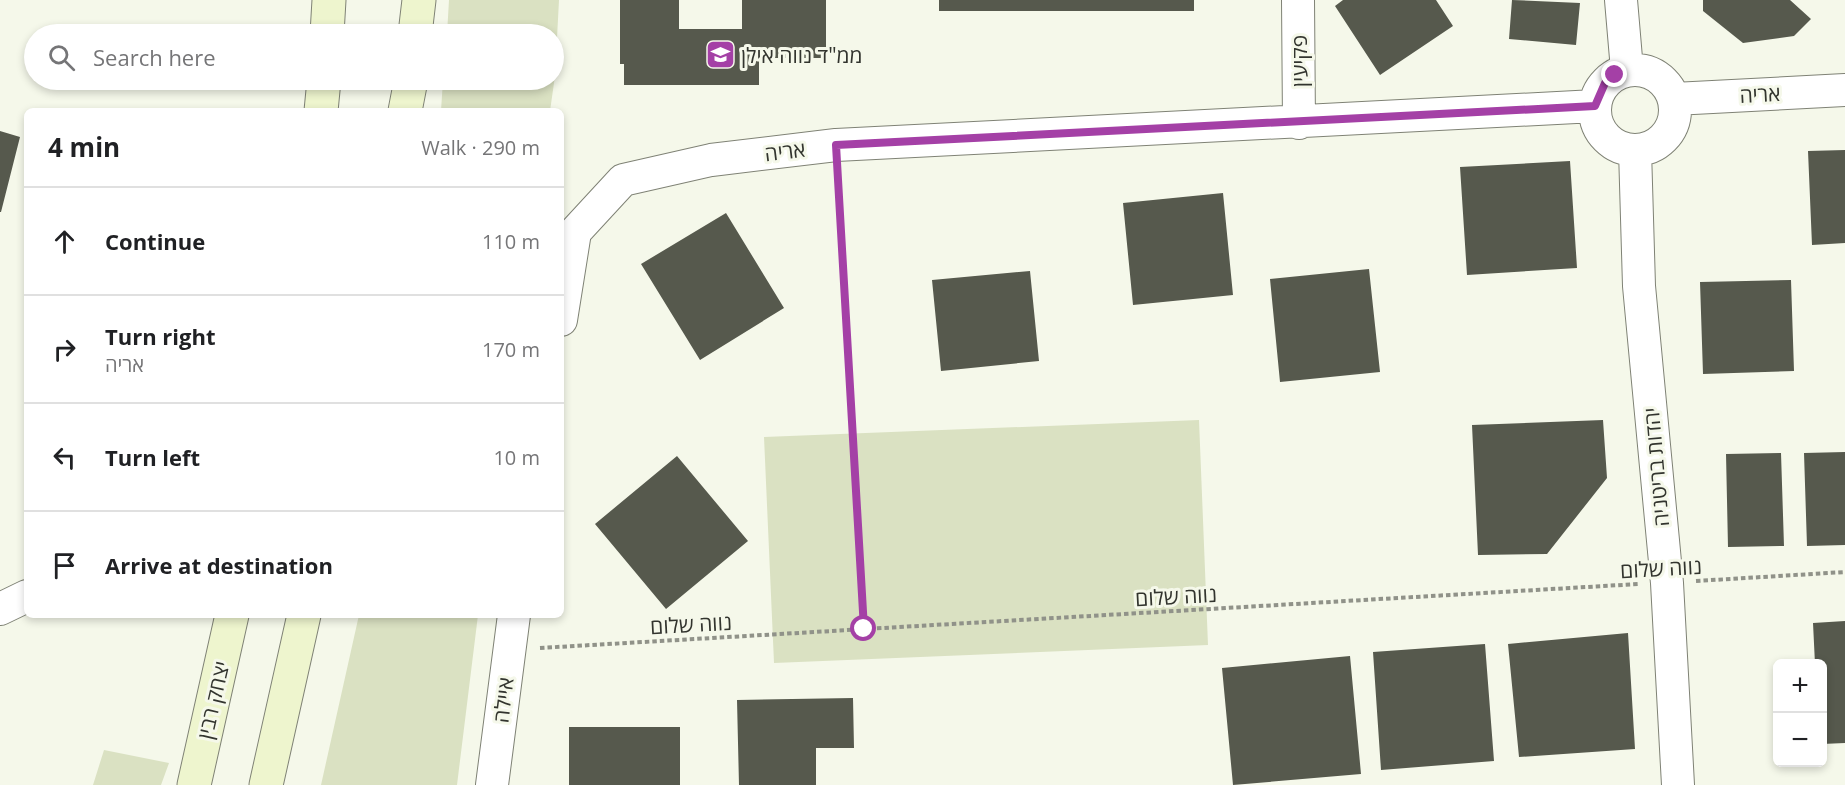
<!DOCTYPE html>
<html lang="en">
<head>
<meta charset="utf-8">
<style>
	:root { --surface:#fff; --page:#f6f6f6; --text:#202124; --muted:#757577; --line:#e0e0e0 }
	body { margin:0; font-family:"Open Sans",Heebo,sans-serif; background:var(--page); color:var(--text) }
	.controls { position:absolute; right:18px; bottom:18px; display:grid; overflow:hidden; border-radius:9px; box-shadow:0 3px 9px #0003 }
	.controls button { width:54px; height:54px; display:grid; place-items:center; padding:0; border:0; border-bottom:2px solid var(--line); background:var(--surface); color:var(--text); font:30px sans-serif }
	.stop { position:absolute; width:18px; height:18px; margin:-14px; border:4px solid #a440a6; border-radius:50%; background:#fff }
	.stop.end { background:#a440a6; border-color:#fff; box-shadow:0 2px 6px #0008 }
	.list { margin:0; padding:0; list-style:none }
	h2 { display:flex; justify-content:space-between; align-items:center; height:78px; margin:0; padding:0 24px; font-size:26px }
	h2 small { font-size:20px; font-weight:400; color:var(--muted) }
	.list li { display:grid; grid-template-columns:39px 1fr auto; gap:18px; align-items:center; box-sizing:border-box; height:108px; padding:0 24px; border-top:2px solid var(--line) }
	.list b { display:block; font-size:22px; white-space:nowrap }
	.list p { margin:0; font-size:20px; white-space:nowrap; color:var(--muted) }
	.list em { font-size:20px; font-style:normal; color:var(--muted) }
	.icon { flex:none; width:33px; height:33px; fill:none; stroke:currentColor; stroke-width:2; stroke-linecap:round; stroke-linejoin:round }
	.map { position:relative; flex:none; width:1845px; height:785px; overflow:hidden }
	.search { position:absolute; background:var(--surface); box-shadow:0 3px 9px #0003; left:24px; top:24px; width:540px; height:66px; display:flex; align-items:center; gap:15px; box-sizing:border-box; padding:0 21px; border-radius:33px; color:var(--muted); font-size:22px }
	.panel { position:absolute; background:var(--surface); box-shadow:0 3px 9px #0003; left:24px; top:108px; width:540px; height:510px; border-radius:9px }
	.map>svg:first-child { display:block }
	.green { fill:#dae1c2 }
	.building { fill:#56594d }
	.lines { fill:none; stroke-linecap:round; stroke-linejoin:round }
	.street-casing { stroke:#7f8275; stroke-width:34 }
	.secondary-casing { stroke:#7f8275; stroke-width:35 }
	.path { stroke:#909289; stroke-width:4; stroke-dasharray:4.5 3; stroke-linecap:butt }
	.street { stroke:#fff; stroke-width:32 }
	.secondary { stroke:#eef5ce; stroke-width:33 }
	.route { stroke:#a440a6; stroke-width:8 }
	.labels { text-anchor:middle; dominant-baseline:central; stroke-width:6; stroke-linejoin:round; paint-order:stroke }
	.poi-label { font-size:21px; fill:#32342e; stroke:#f5f8ea; text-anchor:start }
	.street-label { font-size:21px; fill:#32342e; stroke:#f5f8ea }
</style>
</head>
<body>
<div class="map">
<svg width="1845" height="785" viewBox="0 0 1845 785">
	<rect width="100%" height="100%" fill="#f5f8ea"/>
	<!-- green -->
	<path class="green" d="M449,0H559L555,76L550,111H441L443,80H554V34H447Z
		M1199,420L1208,645L774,663L764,437Z
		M359,615H478L457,785H321Z
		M104,750L169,763L161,785H93Z"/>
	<!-- building -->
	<path class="building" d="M620,0H679V29H742V0H826V58H759V85H624V64H620Z
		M939,0H1194V11H939Z
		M1343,0H1436L1453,26L1380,75L1335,6Z
		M1512,0L1580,3L1576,45L1509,39Z
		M1703,0H1790L1811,19L1794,36L1743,43L1703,11Z
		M0,131L20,137L1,212H0Z
		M1845,150V243L1812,245L1808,151Z
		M1570,161L1577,268L1467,275L1460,167Z
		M1223,193L1233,295L1133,305L1123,203Z
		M726,213L784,308L700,360L641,264Z
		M1369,269L1380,372L1280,382L1270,279Z
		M1030,271L1039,361L941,371L932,280Z
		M1791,280L1794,371L1703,374L1700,282Z
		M1603,420L1607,478L1547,554L1478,555L1472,425Z
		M1845,452V545L1807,546L1804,453Z
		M1781,453L1784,546L1728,547L1726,454Z
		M677,456L748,541L666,609L595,524Z
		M1845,621V743L1822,744V664H1815L1813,623Z
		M1628,633L1635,749L1519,757L1508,644Z
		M1485,644L1494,761L1381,770L1373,652Z
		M1350,656L1361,774L1233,785L1222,668Z
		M853,698L854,748H816V785H739L737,700Z
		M569,727H680V785H569Z"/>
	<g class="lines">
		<defs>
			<path id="street" d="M1298,0L1299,123
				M1621,0L1627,70
				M1595 110a40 40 0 1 1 80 0a40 40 0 1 1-80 0Z
				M1674,99L1845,90
				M1635,150L1639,286L1667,583L1678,785
				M561,320L575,232L623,180L711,160L836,145L1595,106
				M0,609L27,596
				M492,785L514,615"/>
			<path id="secondary" d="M327,34L329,0
				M415,34L419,0
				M321,111L324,80
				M405,111L411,80
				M194,785L232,615
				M266,785L304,615"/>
		</defs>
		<!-- street casing -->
		<use href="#street" class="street-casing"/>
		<!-- secondary casing -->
		<use href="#secondary" class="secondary-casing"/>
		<!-- path -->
		<path class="path" d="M837,176L864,629
			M1696,581L1845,572
			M540,648L1638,584"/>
		<!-- street -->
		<use href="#street" class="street"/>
		<!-- secondary -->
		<use href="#secondary" class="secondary"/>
	</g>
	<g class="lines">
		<!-- route -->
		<path class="route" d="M864,629L836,145L1595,106L1605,83L1615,75"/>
	</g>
	<!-- icons -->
	<defs>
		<symbol id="school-square" viewBox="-11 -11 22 22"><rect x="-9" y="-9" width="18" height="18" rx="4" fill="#a440a6" stroke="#f5f8ea"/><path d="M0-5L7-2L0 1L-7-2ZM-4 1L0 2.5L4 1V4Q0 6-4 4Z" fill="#fff"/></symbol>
	</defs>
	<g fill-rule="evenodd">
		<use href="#school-square" x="704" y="38" width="33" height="33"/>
	</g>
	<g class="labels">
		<!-- poi labels -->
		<g class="poi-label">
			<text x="741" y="55">ממ"ד נווה אילן</text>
		</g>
		<!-- street labels -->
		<g class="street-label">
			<text transform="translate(1299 61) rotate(-90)">פקיעין</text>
			<text transform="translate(1760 94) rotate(-3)">אריה</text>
			<text transform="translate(785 151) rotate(-7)">אריה</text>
			<text transform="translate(1656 467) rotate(-95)">יהדות בריטניה</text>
			<text transform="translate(1661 568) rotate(-3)">נווה שלום</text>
			<text transform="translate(1176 596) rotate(-3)">נווה שלום</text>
			<text transform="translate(691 624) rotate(-3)">נווה שלום</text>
			<text transform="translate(213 700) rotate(-77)">יצחק רבין</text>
			<text transform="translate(503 700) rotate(-83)">איילה</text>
		</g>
	</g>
</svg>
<div class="controls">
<button>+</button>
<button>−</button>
</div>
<div class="stop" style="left:864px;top:629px"></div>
<div class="stop end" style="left:1615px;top:75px"></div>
<div class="search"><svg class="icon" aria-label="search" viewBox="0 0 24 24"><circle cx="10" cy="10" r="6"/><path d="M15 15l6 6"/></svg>Search here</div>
<section class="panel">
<h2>4 min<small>Walk · 290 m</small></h2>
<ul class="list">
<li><svg class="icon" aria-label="ahead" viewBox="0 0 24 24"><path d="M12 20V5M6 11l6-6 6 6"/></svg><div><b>Continue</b></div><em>110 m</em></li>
<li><svg class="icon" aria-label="right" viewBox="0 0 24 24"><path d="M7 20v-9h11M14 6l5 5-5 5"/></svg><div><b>Turn right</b><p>אריה</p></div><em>170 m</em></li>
<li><svg class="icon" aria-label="left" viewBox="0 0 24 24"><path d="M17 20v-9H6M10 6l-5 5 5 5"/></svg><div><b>Turn left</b></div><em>10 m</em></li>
<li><svg class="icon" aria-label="arrive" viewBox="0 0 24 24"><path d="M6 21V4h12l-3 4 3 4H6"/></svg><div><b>Arrive at destination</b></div></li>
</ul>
</section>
</div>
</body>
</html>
